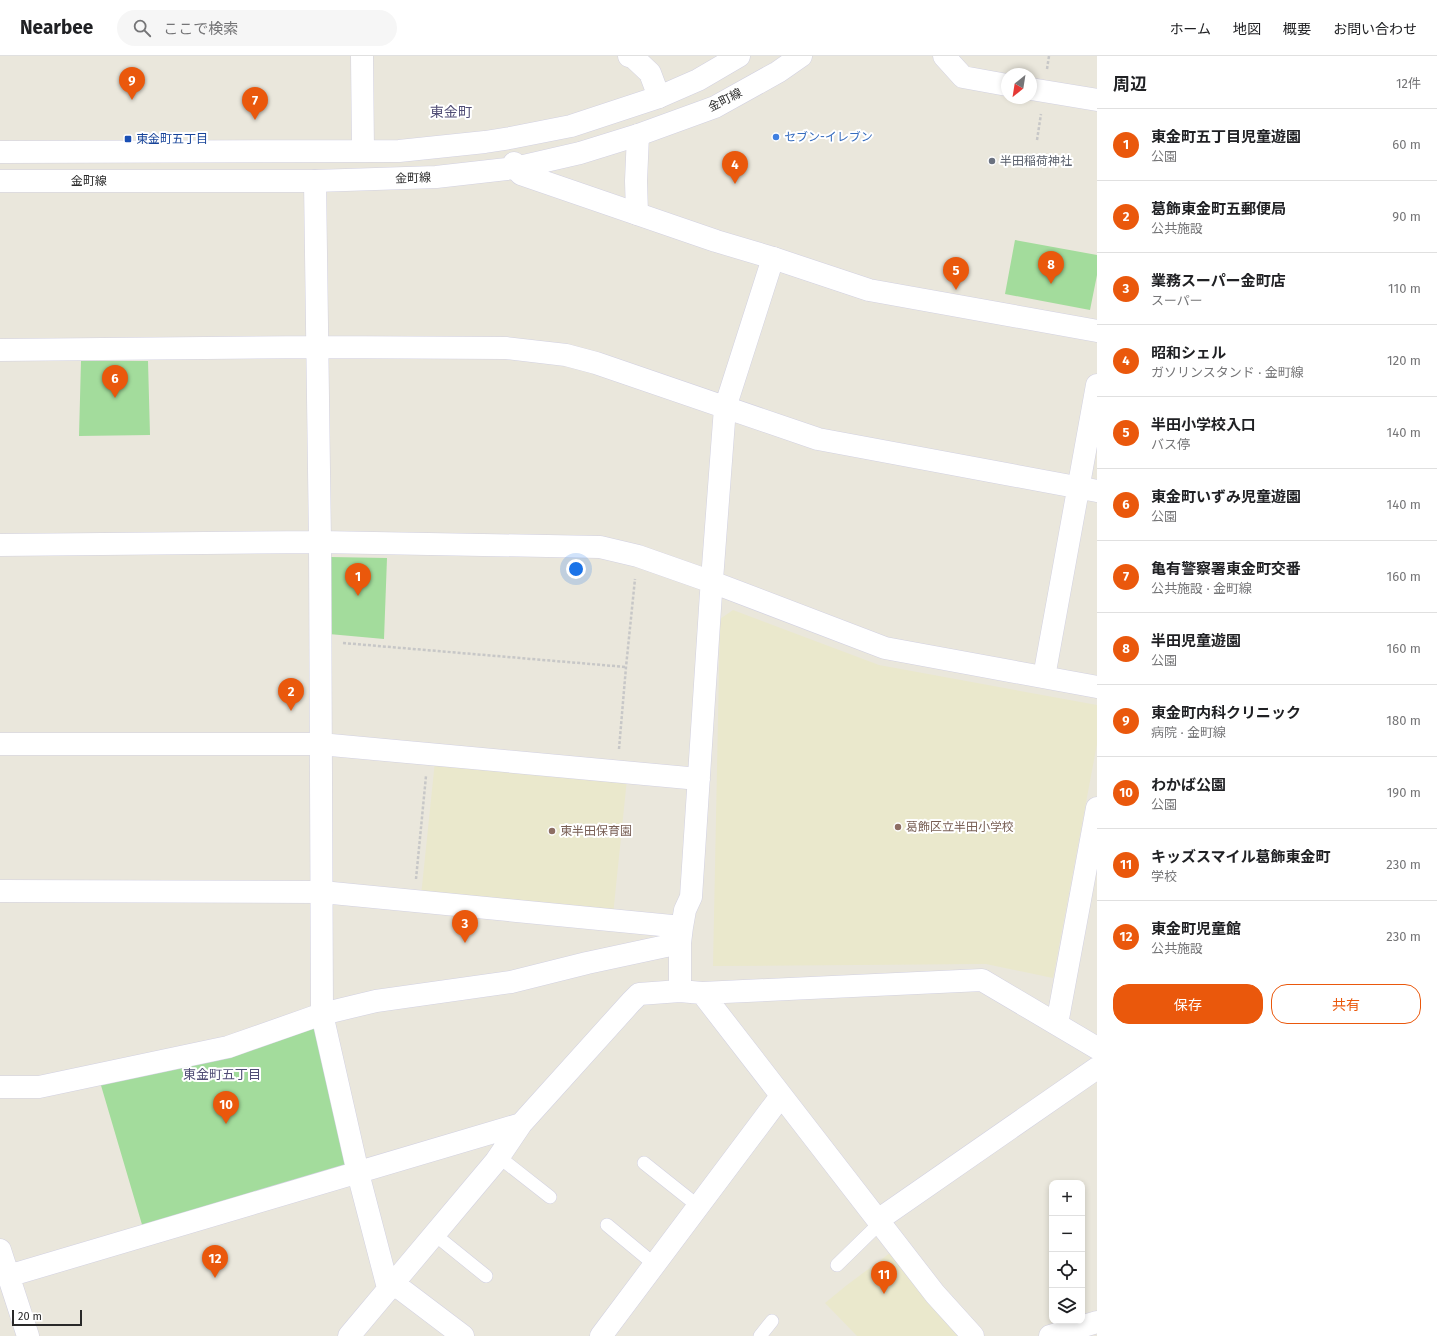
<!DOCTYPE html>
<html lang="ja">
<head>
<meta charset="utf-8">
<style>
	:root { --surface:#fff; --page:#f6f6f6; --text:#202124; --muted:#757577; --line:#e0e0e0; --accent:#ea580c }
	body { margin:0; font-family:"Fira Sans","Noto Sans JP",sans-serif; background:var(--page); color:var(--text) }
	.controls { position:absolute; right:12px; bottom:12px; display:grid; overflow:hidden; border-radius:8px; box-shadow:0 2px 6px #0003 }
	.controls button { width:36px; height:36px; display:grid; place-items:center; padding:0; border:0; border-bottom:1px solid var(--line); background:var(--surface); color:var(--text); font:20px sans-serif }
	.compass { position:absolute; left:1001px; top:12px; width:36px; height:36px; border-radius:50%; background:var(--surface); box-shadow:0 2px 6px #0003; rotate:210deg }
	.scale { position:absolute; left:12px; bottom:10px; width:70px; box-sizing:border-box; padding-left:4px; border:2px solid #292929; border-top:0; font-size:11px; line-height:14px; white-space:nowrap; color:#292929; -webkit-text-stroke:3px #fff; paint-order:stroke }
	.you { position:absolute; left:576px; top:513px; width:14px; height:14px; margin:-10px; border:3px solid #fff; border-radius:50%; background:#1a73e8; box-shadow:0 0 0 6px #1a73e833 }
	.badge { display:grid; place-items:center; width:26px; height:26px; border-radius:50%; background:var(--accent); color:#fff; font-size:13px; font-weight:700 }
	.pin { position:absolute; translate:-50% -33px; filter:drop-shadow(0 1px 2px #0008) }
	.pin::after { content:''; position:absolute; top:21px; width:14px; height:12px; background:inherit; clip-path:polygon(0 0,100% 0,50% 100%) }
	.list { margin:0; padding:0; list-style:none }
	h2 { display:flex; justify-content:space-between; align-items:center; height:52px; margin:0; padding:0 16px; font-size:17px }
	h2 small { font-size:13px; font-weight:400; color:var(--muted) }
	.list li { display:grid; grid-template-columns:26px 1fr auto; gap:12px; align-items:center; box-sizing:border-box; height:72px; padding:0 16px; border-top:1px solid var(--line) }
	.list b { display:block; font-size:15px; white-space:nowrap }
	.list p { margin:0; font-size:13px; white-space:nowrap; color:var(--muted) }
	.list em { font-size:13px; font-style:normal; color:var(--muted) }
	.actions { display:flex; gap:8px; padding:12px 16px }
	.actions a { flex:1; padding:9px 0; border:1px solid var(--accent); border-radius:16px; text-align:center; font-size:14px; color:var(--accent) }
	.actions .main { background:var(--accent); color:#fff }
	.icon { flex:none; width:22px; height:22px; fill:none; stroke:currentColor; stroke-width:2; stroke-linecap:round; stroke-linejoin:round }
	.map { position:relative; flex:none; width:1097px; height:1280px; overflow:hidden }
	header { display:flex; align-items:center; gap:24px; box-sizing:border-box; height:56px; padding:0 20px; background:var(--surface); border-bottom:1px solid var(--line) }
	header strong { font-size:19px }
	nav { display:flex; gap:22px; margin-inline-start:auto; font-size:14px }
	.search { width:280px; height:36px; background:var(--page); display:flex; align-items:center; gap:10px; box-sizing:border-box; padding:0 14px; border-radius:22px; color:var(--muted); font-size:15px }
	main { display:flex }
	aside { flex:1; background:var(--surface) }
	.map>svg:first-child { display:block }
	.education { fill:#eae8cc }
	.green { fill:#a3dc9c }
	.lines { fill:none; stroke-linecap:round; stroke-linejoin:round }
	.lane-casing { stroke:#d2d1e1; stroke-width:14 }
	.street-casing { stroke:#d2d1e1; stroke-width:23 }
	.secondary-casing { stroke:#d2d1e1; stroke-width:23 }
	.path { stroke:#c7c7c7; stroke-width:2.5; stroke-dasharray:3 2; stroke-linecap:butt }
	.lane { stroke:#fff; stroke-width:13 }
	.street { stroke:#fff; stroke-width:22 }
	.secondary { stroke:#fff; stroke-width:22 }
	.shop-dot { fill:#3f7fe0; stroke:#fff; stroke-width:1.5 }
	.transit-dot { fill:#1a4fb4; stroke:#fff; stroke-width:1.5 }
	.worship-dot { fill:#6b7280; stroke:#fff; stroke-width:1.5 }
	.education-dot { fill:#8d6e63; stroke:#fff; stroke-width:1.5 }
	.labels { text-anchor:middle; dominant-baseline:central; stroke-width:4; stroke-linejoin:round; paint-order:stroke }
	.street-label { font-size:12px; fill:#292929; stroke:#fff }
	.shop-label { font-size:12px; fill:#366cbe; stroke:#fff; text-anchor:start }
	.transit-label { font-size:12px; fill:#164399; stroke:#fff; text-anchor:start }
	.worship-label { font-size:12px; fill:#5b616d; stroke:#fff; text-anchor:start }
	.education-label { font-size:12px; fill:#785e54; stroke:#fff; text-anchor:start }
	.neighbourhood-label { font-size:13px; fill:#504d75; stroke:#fff }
	.quarter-label { font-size:14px; fill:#504d75; stroke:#fff }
</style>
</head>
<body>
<header>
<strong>Nearbee</strong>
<div class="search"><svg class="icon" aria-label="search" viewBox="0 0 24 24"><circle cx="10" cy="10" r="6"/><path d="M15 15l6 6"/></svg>ここで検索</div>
<nav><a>ホーム</a><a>地図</a><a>概要</a><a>お問い合わせ</a></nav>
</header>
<main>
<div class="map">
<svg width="1097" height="1280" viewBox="0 0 1097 1280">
	<rect width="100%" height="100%" fill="#eae7dc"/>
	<!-- education -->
	<path class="education" d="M733,554L879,609L1097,649V688L1053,922L986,908L713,910L720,563Z
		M435,705L627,723L613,859L421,840Z
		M894,1194L967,1280H857L825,1247L847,1229Z"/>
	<!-- green -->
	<path class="green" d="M1015,184L1097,199V219L1090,254L1005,238Z
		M81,305H148L150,379L79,380Z
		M330,501L387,502L384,583L329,578Z
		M316,967L348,1110L143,1172L100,1026Z"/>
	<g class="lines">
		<defs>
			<path id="lane" d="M499,1101L550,1141
				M644,1107L698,1150
				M607,1169L654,1208
				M434,1178L486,1220
				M837,1209L880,1167
				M760,1280L772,1265"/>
			<path id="street" d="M362,0L363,94
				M629,0L633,1L650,17L659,41
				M944,0L963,21L1007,29
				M1031,33L1097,44
				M315,125L320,486L322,958L358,1117L388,1232
				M637,158L636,125L638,79
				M0,294L318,291L506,292L566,299L596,307L818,383L1097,435
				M0,489L320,486L600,491L638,500L712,526L885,592L1097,631
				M1044,621L1097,329
				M0,688H320L699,723
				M0,835L322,836L682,871L680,887V935
				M682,871L685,854L691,841L711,537L725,352L773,202
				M702,937L935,1238L973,1280
				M1057,968L1097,752
				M0,1031H39L228,991L322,958L376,945L511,926L587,907L680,887
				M878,1164L1097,1012
				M0,1194L28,1280
				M8,1220L521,1068
				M393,1227L463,1280
				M349,1280L496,1105L521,1068L631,946L639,938L680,935L702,937L982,924L1097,992
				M601,1280L781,1040
				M1050,1280L1097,1266"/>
			<path id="secondary" d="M0,96L399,95L485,86L510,82L571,70L659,41L698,24L739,0
				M514,107L515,112L521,118L716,185L773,202L869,234L1097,275
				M0,125H315L436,121L515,112L580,97L638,79L715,51L778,16L801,0"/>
		</defs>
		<!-- lane casing -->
		<use href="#lane" class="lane-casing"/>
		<!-- street casing -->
		<use href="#street" class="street-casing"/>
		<!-- secondary casing -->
		<use href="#secondary" class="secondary-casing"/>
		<!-- path -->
		<path class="path" d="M1047,13L1049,0
			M1037,84L1041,58
			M343,587L626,611
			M619,693L626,611L635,523
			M416,823L426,720"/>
		<!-- lane -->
		<use href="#lane" class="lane"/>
		<!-- street -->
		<use href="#street" class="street"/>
		<!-- secondary -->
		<use href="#secondary" class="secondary"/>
	</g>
	<!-- markers -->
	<circle class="shop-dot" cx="776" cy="81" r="4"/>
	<rect class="transit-dot" x="124" y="79" width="8" height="8" rx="2"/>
	<circle class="worship-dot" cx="992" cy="105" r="4"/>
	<g class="education-dot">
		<circle cx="898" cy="771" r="4"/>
		<circle cx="552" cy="775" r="4"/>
	</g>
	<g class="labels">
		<!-- street labels -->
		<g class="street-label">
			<text transform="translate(725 44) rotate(-27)">金町線</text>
			<text transform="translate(413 122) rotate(-2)">金町線</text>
			<text x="89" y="125">金町線</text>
		</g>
		<!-- shop labels -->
		<g class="shop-label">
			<text x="784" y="81">セブン-イレブン</text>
		</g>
		<!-- transit labels -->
		<g class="transit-label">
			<text x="136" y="83">東金町五丁目</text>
		</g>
		<!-- worship labels -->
		<g class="worship-label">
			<text x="1000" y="105">半田稲荷神社</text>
		</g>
		<!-- education labels -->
		<g class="education-label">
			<text x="906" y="771">葛飾区立半田小学校</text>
			<text x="560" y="775">東半田保育園</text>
		</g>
		<!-- neighbourhood labels -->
		<g class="neighbourhood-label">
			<text x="222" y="1018">東金町五丁目</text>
		</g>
		<!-- quarter labels -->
		<g class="quarter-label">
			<text x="451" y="56">東金町</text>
		</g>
	</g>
</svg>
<div class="controls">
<button>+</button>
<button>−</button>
<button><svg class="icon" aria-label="locate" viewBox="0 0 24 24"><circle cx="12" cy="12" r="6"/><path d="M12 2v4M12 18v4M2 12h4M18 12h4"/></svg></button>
<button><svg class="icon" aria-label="layers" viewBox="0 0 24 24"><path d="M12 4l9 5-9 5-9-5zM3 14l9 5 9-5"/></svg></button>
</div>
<svg class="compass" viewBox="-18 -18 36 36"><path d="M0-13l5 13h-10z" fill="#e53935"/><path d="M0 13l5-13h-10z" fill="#757577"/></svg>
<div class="scale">20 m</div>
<div class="you"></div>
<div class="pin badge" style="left:358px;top:540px">1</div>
<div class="pin badge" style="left:291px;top:655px">2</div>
<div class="pin badge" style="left:465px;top:887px">3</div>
<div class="pin badge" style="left:735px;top:128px">4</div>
<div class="pin badge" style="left:956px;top:234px">5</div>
<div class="pin badge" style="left:115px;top:342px">6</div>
<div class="pin badge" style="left:255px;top:64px">7</div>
<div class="pin badge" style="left:1051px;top:228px">8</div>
<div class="pin badge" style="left:132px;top:44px">9</div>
<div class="pin badge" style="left:226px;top:1068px">10</div>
<div class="pin badge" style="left:884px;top:1238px">11</div>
<div class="pin badge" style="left:215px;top:1222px">12</div>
</div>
<aside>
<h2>周辺<small>12件</small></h2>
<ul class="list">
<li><span class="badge">1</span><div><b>東金町五丁目児童遊園</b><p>公園</p></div><em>60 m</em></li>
<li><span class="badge">2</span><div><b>葛飾東金町五郵便局</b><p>公共施設</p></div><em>90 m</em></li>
<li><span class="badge">3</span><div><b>業務スーパー金町店</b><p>スーパー</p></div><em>110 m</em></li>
<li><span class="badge">4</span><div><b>昭和シェル</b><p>ガソリンスタンド · 金町線</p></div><em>120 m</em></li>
<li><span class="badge">5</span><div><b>半田小学校入口</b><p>バス停</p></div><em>140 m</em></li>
<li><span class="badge">6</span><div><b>東金町いずみ児童遊園</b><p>公園</p></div><em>140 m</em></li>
<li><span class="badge">7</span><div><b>亀有警察署東金町交番</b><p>公共施設 · 金町線</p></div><em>160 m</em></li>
<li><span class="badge">8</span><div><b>半田児童遊園</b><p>公園</p></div><em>160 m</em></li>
<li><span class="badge">9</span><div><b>東金町内科クリニック</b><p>病院 · 金町線</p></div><em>180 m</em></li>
<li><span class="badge">10</span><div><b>わかば公園</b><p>公園</p></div><em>190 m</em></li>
<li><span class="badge">11</span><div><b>キッズスマイル葛飾東金町</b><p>学校</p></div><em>230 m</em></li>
<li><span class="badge">12</span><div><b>東金町児童館</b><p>公共施設</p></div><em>230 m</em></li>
</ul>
<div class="actions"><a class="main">保存</a><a>共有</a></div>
</aside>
</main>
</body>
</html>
